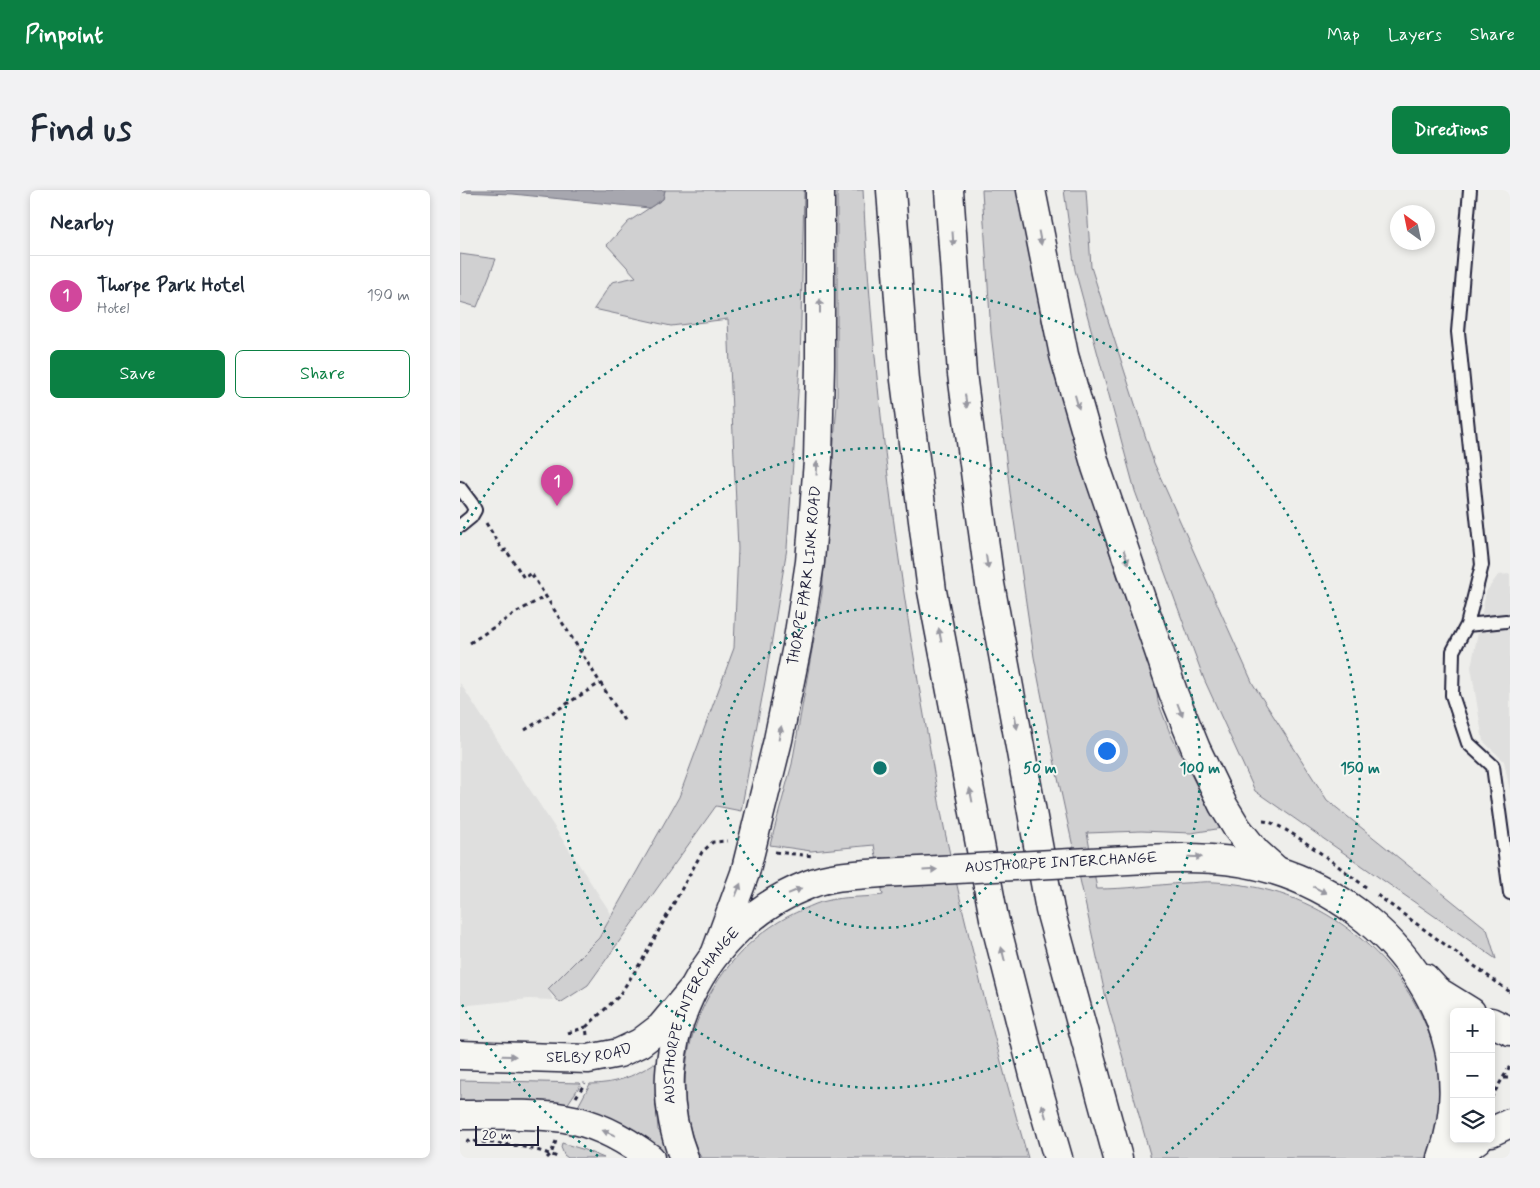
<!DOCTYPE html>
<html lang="en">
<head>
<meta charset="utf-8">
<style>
	:root { --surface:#fff; --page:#f2f2f3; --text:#1f2937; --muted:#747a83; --line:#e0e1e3; --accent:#0b8043 }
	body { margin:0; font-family:Mynerve,sans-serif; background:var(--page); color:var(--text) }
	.controls { position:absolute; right:15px; bottom:15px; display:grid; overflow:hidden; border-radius:8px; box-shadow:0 2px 8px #0003 }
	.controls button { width:45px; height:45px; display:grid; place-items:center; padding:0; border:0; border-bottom:1px solid var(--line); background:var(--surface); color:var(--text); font:25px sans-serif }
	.compass { position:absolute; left:930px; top:15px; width:45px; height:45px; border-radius:50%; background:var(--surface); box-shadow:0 2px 8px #0003; rotate:327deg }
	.scale { position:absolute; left:15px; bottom:12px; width:64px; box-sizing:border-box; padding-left:5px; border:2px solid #22223b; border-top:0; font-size:14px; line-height:18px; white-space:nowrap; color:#22223b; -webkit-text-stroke:4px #f6f6f2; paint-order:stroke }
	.you { position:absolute; left:646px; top:560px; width:18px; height:18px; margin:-12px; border:4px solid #fff; border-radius:50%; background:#1a73e8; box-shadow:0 0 0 8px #1a73e833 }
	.badge { display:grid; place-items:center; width:32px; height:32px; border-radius:50%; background:var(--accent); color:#fff; font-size:16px; font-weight:700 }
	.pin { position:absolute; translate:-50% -41px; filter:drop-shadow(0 1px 2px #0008) }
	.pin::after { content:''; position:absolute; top:26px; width:18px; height:15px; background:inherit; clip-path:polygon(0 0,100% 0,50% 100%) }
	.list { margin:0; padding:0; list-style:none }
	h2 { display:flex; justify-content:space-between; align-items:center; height:65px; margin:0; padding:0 20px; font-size:21px }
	h2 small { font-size:16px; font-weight:400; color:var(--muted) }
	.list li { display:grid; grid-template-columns:32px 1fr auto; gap:15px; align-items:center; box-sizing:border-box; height:80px; padding:0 20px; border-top:1px solid var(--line) }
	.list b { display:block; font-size:19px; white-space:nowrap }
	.list p { margin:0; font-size:16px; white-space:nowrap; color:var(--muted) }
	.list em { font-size:16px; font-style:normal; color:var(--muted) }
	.actions { display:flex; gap:10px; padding:15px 20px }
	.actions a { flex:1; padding:11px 0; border:1px solid var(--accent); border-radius:8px; text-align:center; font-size:18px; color:var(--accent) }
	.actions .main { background:var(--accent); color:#fff }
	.icon { flex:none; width:28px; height:28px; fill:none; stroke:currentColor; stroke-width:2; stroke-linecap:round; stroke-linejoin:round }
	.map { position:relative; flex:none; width:1050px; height:968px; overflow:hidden; border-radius:8px }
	header { display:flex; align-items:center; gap:30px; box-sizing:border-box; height:70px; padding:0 25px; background:var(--accent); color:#fff }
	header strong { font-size:24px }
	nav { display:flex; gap:28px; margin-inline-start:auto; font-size:18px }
	.intro { display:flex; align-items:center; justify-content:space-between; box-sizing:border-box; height:120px; padding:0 30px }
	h1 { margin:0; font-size:35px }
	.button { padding:12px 22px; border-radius:8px; background:var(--accent); color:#fff; font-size:18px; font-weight:700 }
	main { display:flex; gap:30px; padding:0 30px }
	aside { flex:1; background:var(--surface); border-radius:8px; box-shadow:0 2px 8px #0003 }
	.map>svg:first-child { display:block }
	.built { fill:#dfdfde }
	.green { fill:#d0d0d1; stroke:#797986 }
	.water { fill:#a7a7af; stroke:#727281 }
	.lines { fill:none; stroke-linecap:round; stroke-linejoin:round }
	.lane-casing { stroke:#22223b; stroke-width:16 }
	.secondary-casing { stroke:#22223b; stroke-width:31 }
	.highway-casing { stroke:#22223b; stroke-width:31 }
	.path { stroke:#22223b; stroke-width:3; stroke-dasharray:4 4; stroke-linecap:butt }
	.lane { stroke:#f6f6f2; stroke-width:12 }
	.secondary { stroke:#f6f6f2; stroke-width:28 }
	.highway { stroke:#f6f6f2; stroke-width:28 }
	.highway-bridge-casing { stroke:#22223b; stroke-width:31; stroke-linecap:butt }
	.highway-bridge { stroke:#f6f6f2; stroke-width:28 }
	.oneway { fill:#9797a0 }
	.ring { fill:none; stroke:#0f766e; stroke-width:2.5; stroke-dasharray:2.5 5 }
	.labels { text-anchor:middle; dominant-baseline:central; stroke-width:4; stroke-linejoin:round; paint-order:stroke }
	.street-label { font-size:15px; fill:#22223b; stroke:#f6f6f2 }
	.centre { fill:#0f766e; stroke:#f6f6f2; stroke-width:2.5 }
	.ring-label { font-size:15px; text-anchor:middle; font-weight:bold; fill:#0f766e; stroke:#f6f6f2; stroke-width:4; stroke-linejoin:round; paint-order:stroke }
</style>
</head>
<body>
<header>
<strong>Pinpoint</strong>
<nav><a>Map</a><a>Layers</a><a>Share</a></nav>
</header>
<div class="intro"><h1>Find us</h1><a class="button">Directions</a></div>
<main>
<aside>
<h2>Nearby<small></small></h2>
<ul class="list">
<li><span class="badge" style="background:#d1479c">1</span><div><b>Thorpe Park Hotel</b><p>Hotel</p></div><em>190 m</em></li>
</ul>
<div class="actions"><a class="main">Save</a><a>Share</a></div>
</aside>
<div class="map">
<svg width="1050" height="968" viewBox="0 0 1050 968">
	<rect width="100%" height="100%" fill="#eeeeeb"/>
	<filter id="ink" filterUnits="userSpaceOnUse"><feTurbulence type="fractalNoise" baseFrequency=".02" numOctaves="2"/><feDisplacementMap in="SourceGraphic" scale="10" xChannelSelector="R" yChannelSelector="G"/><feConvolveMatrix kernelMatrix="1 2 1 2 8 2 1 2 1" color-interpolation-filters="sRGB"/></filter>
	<g filter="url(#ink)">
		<!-- built -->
		<path class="built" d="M1050,384V601L1044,571L1023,551L1011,477L1026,402L1038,385Z
			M0,493L152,725L139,748L88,799L93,810L69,809L0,816Z"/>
		<!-- green -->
		<path class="green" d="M205,0H344L340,174L327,358L306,486L281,621L256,616L128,795L100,813L88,799L139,748L219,607L274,458L278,359L268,129L211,136L134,119L152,92L176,87L147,55L168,32L203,9Z
			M377,0H403C412,176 433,352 464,525C471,564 477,604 485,642C509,752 537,861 568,968H241C196,874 251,757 344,719C351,716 359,712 366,711C384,706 404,708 423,705L414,655L351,661L310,655L332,574L362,403L377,214Z
			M522,0H558L583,136L603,213L632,307L660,395L695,484L698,512L710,543L746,614L763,638L731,643L681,641L627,643L637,699C666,699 696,695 724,693C734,693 745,691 755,692C773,693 793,696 811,701C900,725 977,808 981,902C982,921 974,950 967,968H691L645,804L596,579L574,467L550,303L531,143Z
			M604,0H626L631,77L694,273L793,494L867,610L1027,739L1036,769L795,601L744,489L675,301L615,80Z
			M0,64L36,69L17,117L0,112Z
			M193,874L198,875L200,898L195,904L198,940L204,947L208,961L206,965H203L192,957L115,922L130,894C154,894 173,887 193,874Z
			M0,890L120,893L121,894L103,921L0,913Z
			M102,953L122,959L144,968H108L104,965L101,957Z"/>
		<!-- water -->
		<path class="water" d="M0,0H205L203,9L189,18L53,4L0,2Z"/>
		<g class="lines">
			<defs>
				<path id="lane" d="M1010,0L998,142L1022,375L1007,435L993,461L992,505L1008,553L1033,576L1050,703
					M0,298L12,314L15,320L11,327L0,336
					M1007,435L1046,431"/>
				<g id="secondary">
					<path id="s1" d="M0,865L128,869L159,863L180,853L201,837L231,801"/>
					<path d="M0,925C34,925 70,923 104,928C135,933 165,949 190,968"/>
				</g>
				<g id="highway">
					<path d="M431,0L445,190L472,401L534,728L574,885L598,968"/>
					<path d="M489,0L502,184L530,394L590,720L658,968"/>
					<path d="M571,0L604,165L636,277L714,505L736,559L763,615L777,638L796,662L816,680"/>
					<path d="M687,669C730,667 772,667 814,680C935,717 1027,841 982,968"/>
					<path id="s2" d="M256,762L285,683L318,550L337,456L350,372L358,271L360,175V0"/>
					<path d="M965,788L977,801L1011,822"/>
					<path d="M1031,832L1050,841"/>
					<path d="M1031,942L1050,933"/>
					<path id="s3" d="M224,968C180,858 242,736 350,694C373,685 398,685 421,683"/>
					<path d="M993,968L1018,949"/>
				</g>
			</defs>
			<!-- lane casing -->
			<use href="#lane" class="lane-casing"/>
			<!-- secondary casing -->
			<use href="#secondary" class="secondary-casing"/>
			<!-- highway casing -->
			<use href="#highway" class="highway-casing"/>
			<!-- path -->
			<path class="path" d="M26,333L43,361L46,360L64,388L71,383L165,532
				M10,453L57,422L86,406
				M65,540L140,493
				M803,631C823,631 886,683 906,697
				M315,662L353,666
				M917,705L1050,802
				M108,843L126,837
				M127,845L126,837L158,807L183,769L242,662L253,652L268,651
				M1044,888H1050
				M116,907L125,893
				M1031,908L1050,876
				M6,951C37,953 71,955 99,968
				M87,968L91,964L96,951"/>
			<!-- lane -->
			<use href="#lane" class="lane"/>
			<!-- secondary -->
			<use href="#secondary" class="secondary"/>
			<!-- highway -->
			<use href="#highway" class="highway"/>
			<defs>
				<path id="highway-bridge" d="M421,683L687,669"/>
			</defs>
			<!-- highway-bridge casing -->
			<use href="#highway-bridge" class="highway-bridge-casing"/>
			<!-- highway-bridge -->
			<use href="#highway-bridge" class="highway-bridge"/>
		</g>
		<!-- one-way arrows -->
		<defs><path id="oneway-solid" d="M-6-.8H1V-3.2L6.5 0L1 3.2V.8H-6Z" transform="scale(1.25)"/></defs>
		<g class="oneway">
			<use href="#oneway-solid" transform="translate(580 48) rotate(79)"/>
			<use href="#oneway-solid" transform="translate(493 49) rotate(86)"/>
			<use href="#oneway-solid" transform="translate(360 116) rotate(-90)"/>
			<use href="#oneway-solid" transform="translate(506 211) rotate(82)"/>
			<use href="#oneway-solid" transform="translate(617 212) rotate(74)"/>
			<use href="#oneway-solid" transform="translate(357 278) rotate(-86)"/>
			<use href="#oneway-solid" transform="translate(666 367) rotate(72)"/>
			<use href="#oneway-solid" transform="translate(527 372) rotate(82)"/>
			<use href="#oneway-solid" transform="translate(480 445) rotate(-101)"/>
			<use href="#oneway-solid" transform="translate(720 520) rotate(69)"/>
			<use href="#oneway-solid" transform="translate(556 532) rotate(80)"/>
			<use href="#oneway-solid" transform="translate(320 543) rotate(-79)"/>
			<use href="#oneway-solid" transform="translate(511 605) rotate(-101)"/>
			<use href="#oneway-solid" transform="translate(735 667) rotate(1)"/>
			<use href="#oneway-solid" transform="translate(470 680) rotate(-3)"/>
			<use href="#oneway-solid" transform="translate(278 700) rotate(-68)"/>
			<use href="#oneway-solid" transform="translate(860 700) rotate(27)"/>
			<use href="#oneway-solid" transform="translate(335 701) rotate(-23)"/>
			<use href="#oneway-solid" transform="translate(543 764) rotate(-104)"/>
			<use href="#oneway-solid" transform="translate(49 866) rotate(2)"/>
			<use href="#oneway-solid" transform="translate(584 921) rotate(-106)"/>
			<use href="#oneway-solid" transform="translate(149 943) rotate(-158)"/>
		</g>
	</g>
	<!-- distance rings -->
	<g class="ring">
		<circle cx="420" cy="578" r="160"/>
		<circle cx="420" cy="578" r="320"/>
		<path d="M138 966A480 480 0 0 1 0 811M0 345A480 480 0 1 1 702 966"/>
	</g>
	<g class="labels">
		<!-- street labels -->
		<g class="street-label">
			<text stroke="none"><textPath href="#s2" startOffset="388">THORPE PARK LINK ROAD</textPath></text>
			<text transform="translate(601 673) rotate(-3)">AUSTHORPE INTERCHANGE</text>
			<text stroke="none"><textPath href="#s3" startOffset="152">AUSTHORPE INTERCHANGE</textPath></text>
			<text stroke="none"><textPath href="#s1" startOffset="130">SELBY ROAD</textPath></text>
		</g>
	</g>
	<circle cx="420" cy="578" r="8" class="centre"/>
	<g class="ring-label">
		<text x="580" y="583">50 m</text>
		<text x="740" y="583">100 m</text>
		<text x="900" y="583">150 m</text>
	</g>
</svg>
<div class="controls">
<button>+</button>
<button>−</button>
<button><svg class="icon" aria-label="layers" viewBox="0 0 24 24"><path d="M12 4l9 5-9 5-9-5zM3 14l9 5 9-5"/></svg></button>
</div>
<svg class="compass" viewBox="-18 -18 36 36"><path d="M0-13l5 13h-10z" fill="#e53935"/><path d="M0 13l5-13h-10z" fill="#747a83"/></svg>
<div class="scale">20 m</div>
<div class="you"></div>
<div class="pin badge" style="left:97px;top:316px;background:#d1479c">1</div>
</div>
</main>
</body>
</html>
